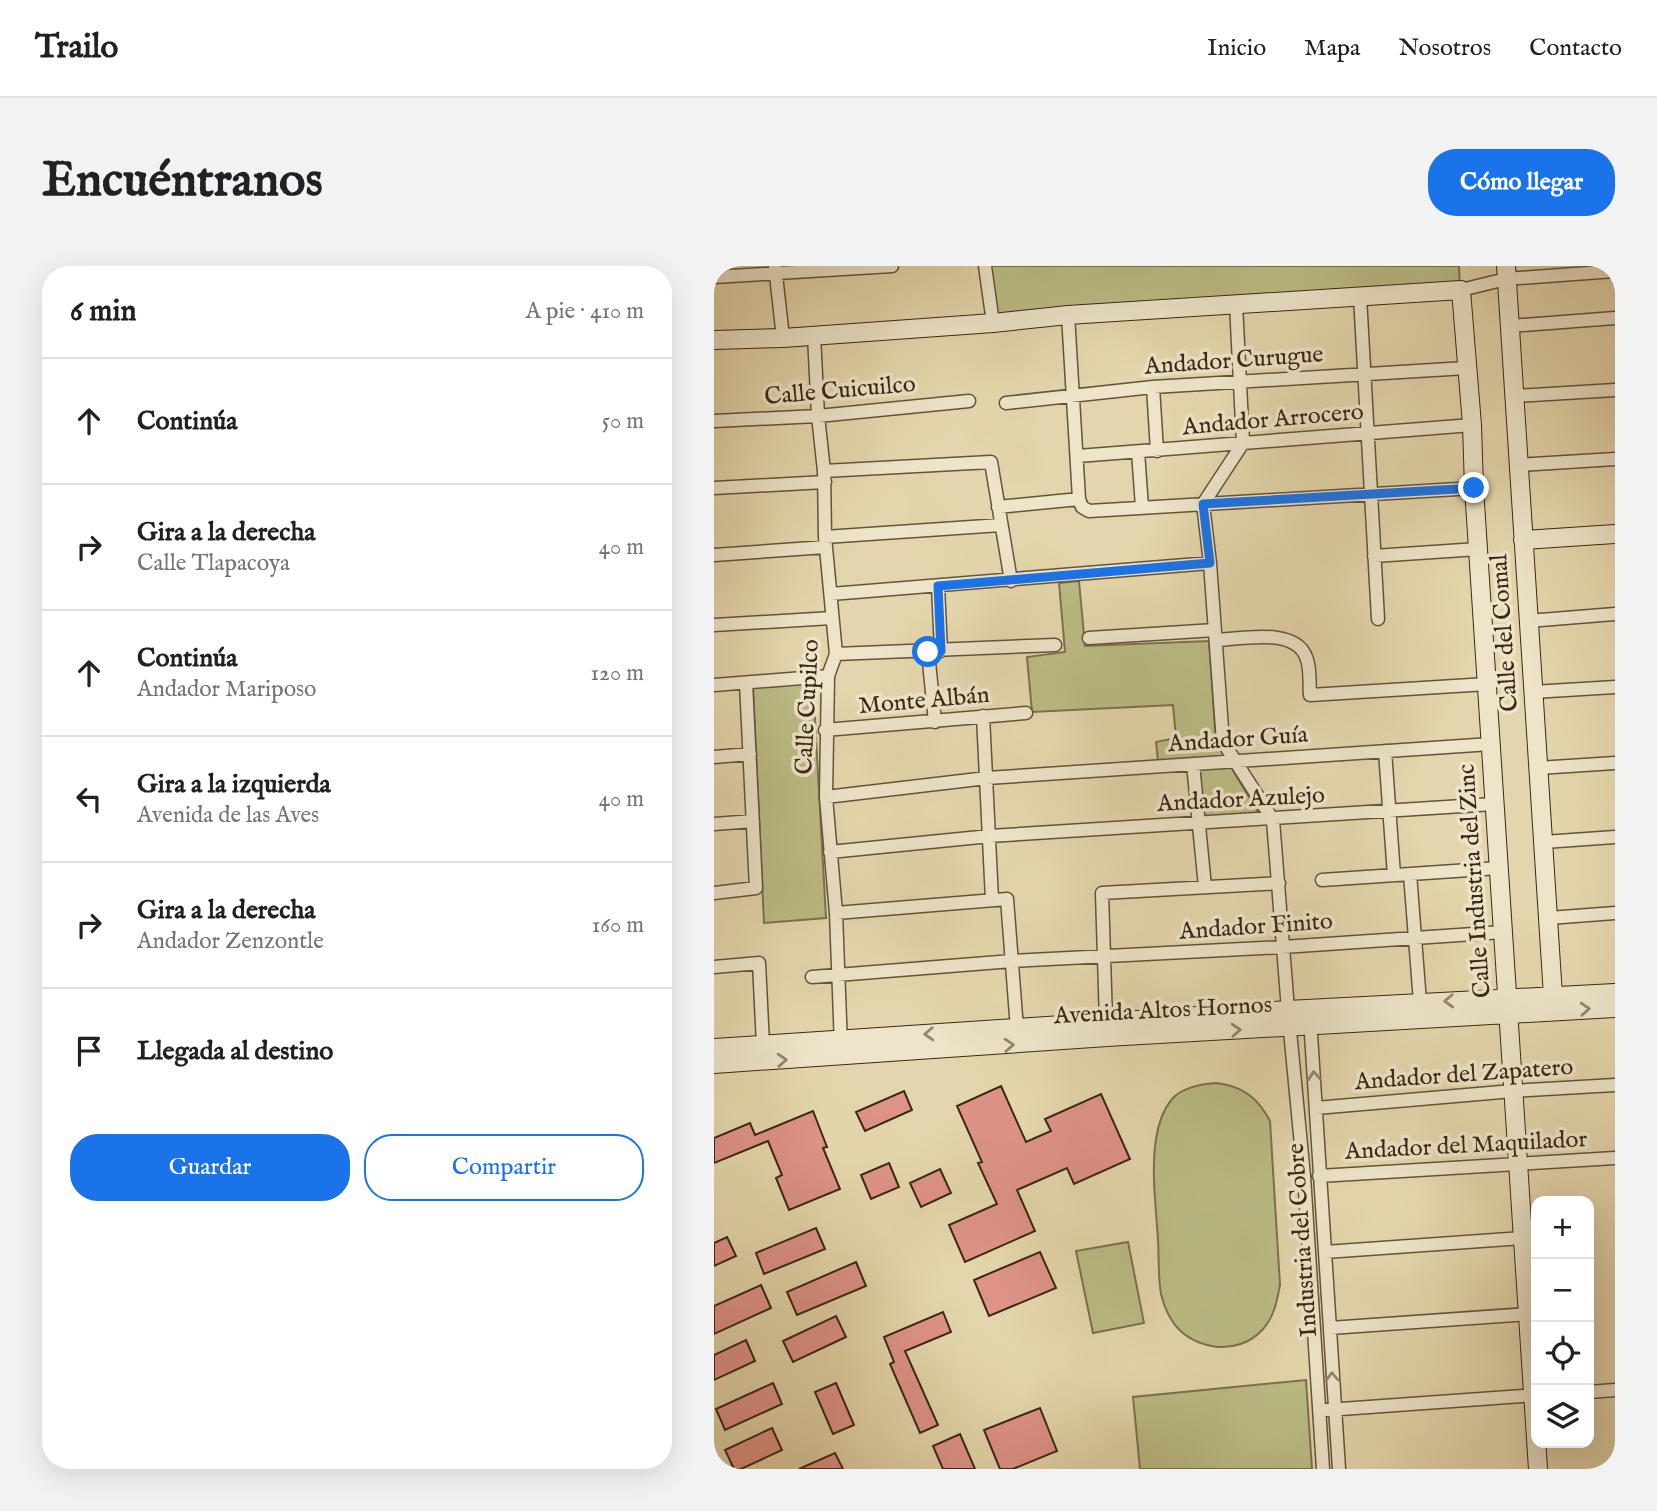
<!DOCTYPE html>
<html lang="es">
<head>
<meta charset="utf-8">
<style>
	:root { --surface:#fff; --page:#f2f2f2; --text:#202124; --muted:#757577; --line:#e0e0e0; --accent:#1a73e8 }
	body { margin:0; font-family:"IM FELL English",serif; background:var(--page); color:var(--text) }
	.controls { position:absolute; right:21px; bottom:21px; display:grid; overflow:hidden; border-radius:14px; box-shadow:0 7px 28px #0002 }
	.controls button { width:63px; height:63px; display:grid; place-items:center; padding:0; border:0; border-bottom:2px solid var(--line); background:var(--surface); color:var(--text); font:35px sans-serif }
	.stop { position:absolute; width:21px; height:21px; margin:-16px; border:5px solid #1a73e8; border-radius:50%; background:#fff }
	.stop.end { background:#1a73e8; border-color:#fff; box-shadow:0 2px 7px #0008 }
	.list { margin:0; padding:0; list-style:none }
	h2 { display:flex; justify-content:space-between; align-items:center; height:91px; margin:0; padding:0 28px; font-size:30px }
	h2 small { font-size:23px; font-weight:400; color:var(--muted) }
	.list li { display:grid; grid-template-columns:46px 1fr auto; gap:21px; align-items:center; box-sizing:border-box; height:126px; padding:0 28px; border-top:2px solid var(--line) }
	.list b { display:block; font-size:26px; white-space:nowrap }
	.list p { margin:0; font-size:23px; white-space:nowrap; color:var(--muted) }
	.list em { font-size:23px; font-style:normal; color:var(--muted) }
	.actions { display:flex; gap:14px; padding:21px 28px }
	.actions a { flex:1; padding:16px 0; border:2px solid var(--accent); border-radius:28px; text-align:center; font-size:24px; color:var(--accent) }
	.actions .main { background:var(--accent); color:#fff }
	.icon { flex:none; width:38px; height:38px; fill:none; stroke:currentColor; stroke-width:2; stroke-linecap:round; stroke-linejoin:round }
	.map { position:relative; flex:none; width:901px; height:1203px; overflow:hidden; border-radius:28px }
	header { display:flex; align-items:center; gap:42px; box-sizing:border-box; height:98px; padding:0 35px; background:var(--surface); border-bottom:2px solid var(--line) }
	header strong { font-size:33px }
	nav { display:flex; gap:38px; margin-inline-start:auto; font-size:24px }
	.intro { display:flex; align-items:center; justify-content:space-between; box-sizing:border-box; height:168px; padding:0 42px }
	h1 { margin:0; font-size:49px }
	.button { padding:18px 32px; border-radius:28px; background:var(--accent); color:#fff; font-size:24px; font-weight:700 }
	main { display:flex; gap:42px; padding:0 42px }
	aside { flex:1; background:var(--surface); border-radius:28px; box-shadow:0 7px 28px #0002 }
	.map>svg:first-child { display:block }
	.green { fill:#bbbc85; stroke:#7b724d; stroke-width:2 }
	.building { fill:#df9388; stroke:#3b2715; stroke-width:2 }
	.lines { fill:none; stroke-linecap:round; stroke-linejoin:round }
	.street-casing { stroke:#65533b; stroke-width:15 }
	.secondary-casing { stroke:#3b2715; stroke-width:20 }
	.street { stroke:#ede4c9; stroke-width:12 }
	.secondary { stroke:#ede4c9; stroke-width:18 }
	.oneway { stroke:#94866f }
	.route { stroke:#1a73e8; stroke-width:9 }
	.labels { text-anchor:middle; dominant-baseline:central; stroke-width:7; stroke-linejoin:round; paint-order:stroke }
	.street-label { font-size:24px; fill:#3b2715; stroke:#ede4c9 }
</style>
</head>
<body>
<header>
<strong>Trailo</strong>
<nav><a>Inicio</a><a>Mapa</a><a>Nosotros</a><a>Contacto</a></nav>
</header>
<div class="intro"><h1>Encuéntranos</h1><a class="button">Cómo llegar</a></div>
<main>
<aside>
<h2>6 min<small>A pie · 410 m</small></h2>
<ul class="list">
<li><svg class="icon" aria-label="ahead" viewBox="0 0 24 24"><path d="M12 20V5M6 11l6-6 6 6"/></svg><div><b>Continúa</b></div><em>50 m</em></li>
<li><svg class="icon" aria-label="right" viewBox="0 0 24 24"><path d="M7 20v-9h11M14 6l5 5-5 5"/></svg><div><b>Gira a la derecha</b><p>Calle Tlapacoya</p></div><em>40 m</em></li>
<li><svg class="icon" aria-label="ahead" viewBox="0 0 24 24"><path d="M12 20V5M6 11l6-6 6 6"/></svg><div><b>Continúa</b><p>Andador Mariposo</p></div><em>120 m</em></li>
<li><svg class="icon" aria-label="left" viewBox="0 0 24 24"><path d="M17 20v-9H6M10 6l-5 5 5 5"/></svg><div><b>Gira a la izquierda</b><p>Avenida de las Aves</p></div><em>40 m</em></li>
<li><svg class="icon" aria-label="right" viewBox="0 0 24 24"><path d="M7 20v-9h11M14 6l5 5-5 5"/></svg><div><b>Gira a la derecha</b><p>Andador Zenzontle</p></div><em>160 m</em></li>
<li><svg class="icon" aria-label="arrive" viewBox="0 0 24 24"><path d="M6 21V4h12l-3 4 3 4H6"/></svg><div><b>Llegada al destino</b></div></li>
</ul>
<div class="actions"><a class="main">Guardar</a><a>Compartir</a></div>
</aside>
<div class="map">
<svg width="901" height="1203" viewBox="0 0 901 1203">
	<rect width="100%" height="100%" fill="#e4d6ac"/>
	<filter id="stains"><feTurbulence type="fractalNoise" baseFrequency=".00286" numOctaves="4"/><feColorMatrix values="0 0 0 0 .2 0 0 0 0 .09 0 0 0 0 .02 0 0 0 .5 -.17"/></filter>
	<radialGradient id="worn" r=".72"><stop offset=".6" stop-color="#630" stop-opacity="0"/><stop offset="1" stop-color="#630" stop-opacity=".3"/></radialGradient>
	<!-- green -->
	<path class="green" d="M271,0H745L746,22L280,48Z
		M365,315L371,380L495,375L502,476L545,548L480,551L473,494L444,495L442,476L462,472L459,439L318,446L313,391L351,386L345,317Z
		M99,417L112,652L50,657L39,421Z
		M502,817C529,820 544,832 556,855L566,1019C563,1035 560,1051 549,1063C524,1092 475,1084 457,1053C452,1045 449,1036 447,1028C444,1011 445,992 444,974C442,941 437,905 442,873C444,859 449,844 458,833C469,821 487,818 502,817Z
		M414,976L430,1057L379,1067L362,985Z
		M592,1114L598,1203H426L419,1131Z"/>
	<!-- building -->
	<path class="building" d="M287,820L312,876L337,865L331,853L387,828L416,893L360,918L353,902L303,924L321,965L251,996L235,959L283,938L264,897L268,896L243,840Z
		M190,825L198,844L151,865L142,846Z
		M99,845L113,881L109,882L126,923L75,944L62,912L68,909L54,875L0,897V872L36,857L41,869Z
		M175,897L185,921L157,933L147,909Z
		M226,903L237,927L207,941L196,917Z
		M102,962L111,983L50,1008L42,987Z
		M13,971L22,990L0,1000V977Z
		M326,986L342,1022L275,1050L260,1014Z
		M142,996L152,1020L83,1049L73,1026Z
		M47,1019L57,1042L0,1068V1040Z
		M229,1046L237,1066L191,1085L224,1159L206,1167L176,1098L180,1096L170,1071Z
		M122,1050L132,1071L79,1096L69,1075Z
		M32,1074L41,1095L0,1114V1089Z
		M59,1117L68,1138L11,1164L2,1143Z
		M122,1117L140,1159L119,1168L101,1126Z
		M326,1142L343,1185L299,1203H286L270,1164Z
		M58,1162L68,1184L27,1203H20L11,1184Z
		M246,1168L261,1203H229L219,1180Z
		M121,1187L129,1203H85Z"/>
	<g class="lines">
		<defs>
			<path id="street" d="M61,0L69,72
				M271,0L279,57
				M0,11L178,0
				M747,24L792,13L901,5
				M646,30L664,353
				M522,38L529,177L489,238L496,297L509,476L559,554L574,744L590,910L609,1203
				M354,49L365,233
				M796,60L901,52
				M100,69L104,150L110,205L111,271L122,388L114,410L112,531L122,647L127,780
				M439,121L443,185
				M800,130L901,124
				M292,137L439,121L752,102
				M0,155L104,150L255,135
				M424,186L428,241
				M364,190L758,159
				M804,199L901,193
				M110,205L277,196L297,315
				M0,222L111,216
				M284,241L365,233L368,241L375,245L760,222
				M111,271L287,259
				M0,289L112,281
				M660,290L764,283
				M224,320L227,385
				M117,328L496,297
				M814,355L901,348
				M0,359L118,352
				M375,372L501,364
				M502,374C527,373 581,361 592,391C597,401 595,418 596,429L773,418
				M214,386L221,456
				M122,388L341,379
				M0,419L114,410
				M819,426L901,421
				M269,450L278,634
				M111,464L312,447
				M671,485L680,609
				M0,491L36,488
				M479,498L491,621
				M824,502L901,497
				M112,531L273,512L777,478
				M0,558L39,555
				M830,576L901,571
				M116,586L276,570L780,538
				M696,608L706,736
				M608,614L785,602
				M0,627L42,622L32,417
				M122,647L293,633L303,763
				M835,652L901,647
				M0,701L45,697L49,779
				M98,711L298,695L569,681L789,666
				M596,753L625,1203
				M392,755L388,627L565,617
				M602,842L799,825L901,819
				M605,910L901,892
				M611,986L809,972
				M616,1062L814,1048
				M875,1126L901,1124
				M613,1144L822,1129"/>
			<path id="secondary" d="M792,0L839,730
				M0,74L69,72L279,57L354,49L747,24L758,159L760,222L824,1203
				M809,274L901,268
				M0,782L574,744L901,727
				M0,798L393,771L901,742"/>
		</defs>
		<!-- street casing -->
		<use href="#street" class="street-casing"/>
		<!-- secondary casing -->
		<use href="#secondary" class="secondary-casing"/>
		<!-- street -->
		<use href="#street" class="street"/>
		<!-- secondary -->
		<use href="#secondary" class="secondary"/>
	</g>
	<!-- one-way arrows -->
	<defs><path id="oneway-chevron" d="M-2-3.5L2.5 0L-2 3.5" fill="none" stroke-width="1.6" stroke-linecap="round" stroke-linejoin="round" transform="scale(1.75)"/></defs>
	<g class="oneway">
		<use href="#oneway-chevron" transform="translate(735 735) rotate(178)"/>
		<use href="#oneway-chevron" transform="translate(871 743) rotate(-3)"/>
		<use href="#oneway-chevron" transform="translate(522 764) rotate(-3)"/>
		<use href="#oneway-chevron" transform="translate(215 768) rotate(177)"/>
		<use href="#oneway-chevron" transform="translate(295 779) rotate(-4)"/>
		<use href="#oneway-chevron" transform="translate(68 794) rotate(-4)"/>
		<use href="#oneway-chevron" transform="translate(600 810) rotate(-94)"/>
		<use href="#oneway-chevron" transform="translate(618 1111) rotate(-93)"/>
	</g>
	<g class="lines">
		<!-- route -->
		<path class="route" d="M214,386L227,385L224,320L496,297L489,238L760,222"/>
	</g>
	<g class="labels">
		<!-- street labels -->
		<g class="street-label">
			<text transform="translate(520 95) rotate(-4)">Andador Curugue</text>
			<text transform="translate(126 125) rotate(-5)">Calle Cuicuilco</text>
			<text transform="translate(559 154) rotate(-5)">Andador Arrocero</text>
			<text transform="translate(791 367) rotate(-94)">Calle del Comal</text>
			<text transform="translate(210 435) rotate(-5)">Monte Albán</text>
			<text transform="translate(94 441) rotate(-87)">Calle Cupilco</text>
			<text transform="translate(524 474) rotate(-4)">Andador Guía</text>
			<text transform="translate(527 534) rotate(-3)">Andador Azulejo</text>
			<text transform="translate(761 615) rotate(-94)">Calle Industria del Zinc</text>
			<text transform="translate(542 661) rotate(-4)">Andador Finito</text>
			<text transform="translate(449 745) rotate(-3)">Avenida Altos Hornos</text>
			<text transform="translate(750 809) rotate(-4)">Andador del Zapatero</text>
			<text transform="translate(752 880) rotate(-3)">Andador del Maquilador</text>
			<text transform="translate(589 974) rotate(-94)">Industria del Cobre</text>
		</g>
	</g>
	<rect width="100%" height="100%" filter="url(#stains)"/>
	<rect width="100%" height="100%" fill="url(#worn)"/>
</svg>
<div class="controls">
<button>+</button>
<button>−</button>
<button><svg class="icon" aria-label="locate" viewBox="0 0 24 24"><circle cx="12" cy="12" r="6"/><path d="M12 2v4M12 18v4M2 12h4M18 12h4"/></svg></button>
<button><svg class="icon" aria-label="layers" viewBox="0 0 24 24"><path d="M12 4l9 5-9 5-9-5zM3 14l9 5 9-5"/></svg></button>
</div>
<div class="stop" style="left:214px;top:386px"></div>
<div class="stop end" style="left:760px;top:222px"></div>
</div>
</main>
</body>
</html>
